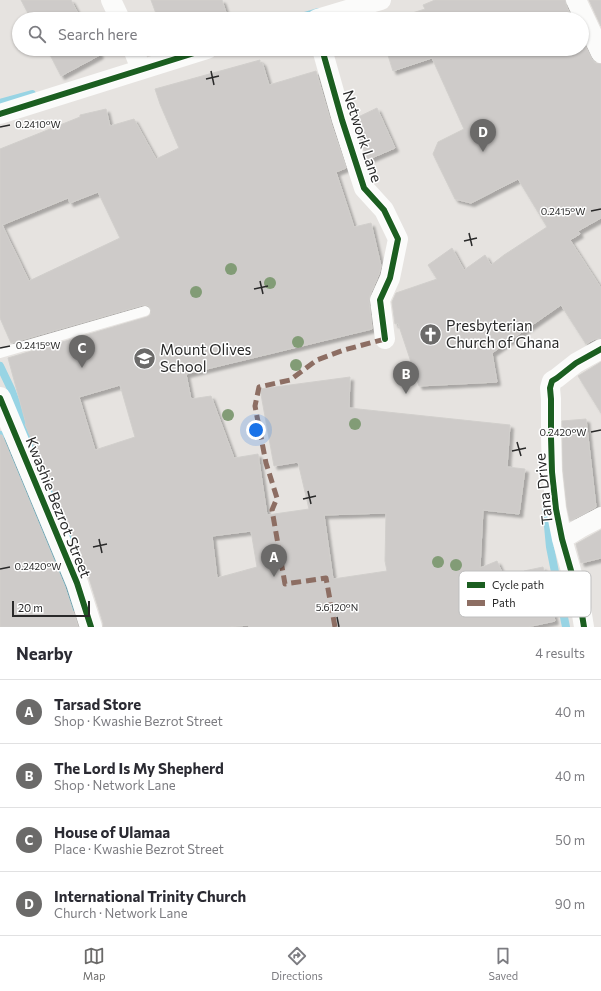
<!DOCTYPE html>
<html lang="en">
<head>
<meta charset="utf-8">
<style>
	:root { --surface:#fff; --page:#f2f2f3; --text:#2b2b33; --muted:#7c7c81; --line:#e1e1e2; --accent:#6b6a69 }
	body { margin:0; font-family:Commissioner,sans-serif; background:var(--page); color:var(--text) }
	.scale { position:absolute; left:12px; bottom:10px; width:78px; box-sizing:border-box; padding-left:4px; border:2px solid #292929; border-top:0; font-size:11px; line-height:14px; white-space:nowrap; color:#292929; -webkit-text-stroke:3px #fff; paint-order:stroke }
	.you { position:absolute; left:256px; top:430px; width:14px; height:14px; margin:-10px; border:3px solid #fff; border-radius:50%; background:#1a73e8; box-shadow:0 0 0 6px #1a73e833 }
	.badge { display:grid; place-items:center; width:26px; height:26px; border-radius:50%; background:var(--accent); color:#fff; font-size:13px; font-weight:700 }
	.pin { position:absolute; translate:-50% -33px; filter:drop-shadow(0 1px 2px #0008) }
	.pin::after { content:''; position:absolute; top:21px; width:14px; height:12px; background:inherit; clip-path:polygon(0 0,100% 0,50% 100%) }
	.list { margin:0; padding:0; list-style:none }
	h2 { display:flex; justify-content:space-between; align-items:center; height:52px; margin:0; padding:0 16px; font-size:17px }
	h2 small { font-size:13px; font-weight:400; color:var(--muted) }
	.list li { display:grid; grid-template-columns:26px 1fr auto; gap:12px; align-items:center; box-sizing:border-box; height:64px; padding:0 16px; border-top:1px solid var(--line) }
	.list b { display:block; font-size:15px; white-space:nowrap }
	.list p { margin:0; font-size:13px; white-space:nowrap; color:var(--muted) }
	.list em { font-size:13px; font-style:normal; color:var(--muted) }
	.icon { flex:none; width:22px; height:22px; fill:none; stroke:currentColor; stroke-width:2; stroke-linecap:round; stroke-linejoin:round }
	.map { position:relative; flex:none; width:601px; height:627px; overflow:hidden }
	.search { position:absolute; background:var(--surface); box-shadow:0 1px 3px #0004; left:12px; right:12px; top:12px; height:44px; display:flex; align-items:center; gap:10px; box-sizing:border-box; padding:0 14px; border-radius:22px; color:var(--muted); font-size:15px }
	.sheet { height:308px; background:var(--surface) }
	nav { display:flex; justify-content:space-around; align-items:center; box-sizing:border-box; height:56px; border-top:1px solid var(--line); background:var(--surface); font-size:11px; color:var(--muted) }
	nav a { display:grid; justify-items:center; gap:2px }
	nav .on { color:var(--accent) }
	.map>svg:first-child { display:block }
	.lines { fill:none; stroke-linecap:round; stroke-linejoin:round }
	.stream { stroke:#98d4e4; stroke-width:8 }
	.building { fill:#cecbc9; stroke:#d1cfcc; fill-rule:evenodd; filter:url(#shadow) }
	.service { stroke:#fbfbfa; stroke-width:10 }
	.minor { stroke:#fbfbfa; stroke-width:20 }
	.tertiary { stroke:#fbfbfa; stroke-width:22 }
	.quiet { stroke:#8d6e63; stroke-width:5; stroke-dasharray:10 5; stroke-linecap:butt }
	.cycleway-casing { stroke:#fff; stroke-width:8 }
	.cycleway { stroke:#1b5e20; stroke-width:6 }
	.tree { fill:#829c76 }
	.ticks { fill:none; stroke:#292929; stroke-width:1.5 }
	.labels { text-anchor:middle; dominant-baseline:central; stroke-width:3; stroke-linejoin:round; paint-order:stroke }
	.street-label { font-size:15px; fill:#292929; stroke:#fff }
	.poi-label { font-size:15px; fill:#292929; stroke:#fff; text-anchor:start }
	.key { fill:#fff; stroke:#bfbfbf; stroke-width:1 }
	.key-label { font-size:11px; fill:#292929 }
	.ticks-label { font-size:10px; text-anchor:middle; fill:#292929; stroke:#fff; stroke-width:3; stroke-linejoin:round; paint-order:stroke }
</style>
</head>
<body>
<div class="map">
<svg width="601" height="627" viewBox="0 0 601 627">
	<defs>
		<filter id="shadow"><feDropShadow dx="3.5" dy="3.5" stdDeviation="1" flood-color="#0004"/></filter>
	</defs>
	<rect width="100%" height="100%" fill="#e6e3e0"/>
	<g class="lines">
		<!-- stream -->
		<path class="stream" d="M294,19L318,12
			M0,103L32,94
			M0,366L11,389L37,459L52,492L57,508
			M0,435L12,457L74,607
			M546,505L550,547L566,627
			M62,521L70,535L83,571"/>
	</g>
	<!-- building -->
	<path class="building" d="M21,0H71L81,19H31Z
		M151,0H222L228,19H158Z
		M435,0H565L566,5L572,19H393L425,9L423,5Z
		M589,0H601V26Z
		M582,40L591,58L595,63L601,64V218L578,231L580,234L570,240L601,288V338L595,339L586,344L561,305L492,353L497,382L419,386L398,323L395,324L392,302L396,293L437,279L428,265L452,248L464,270L485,255L491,265L504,255L547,227L518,179L471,203L455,199L433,154L438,142L464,129L432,58L393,71L386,49H582Z
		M47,49H97L100,55L61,76Z
		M260,60V63L262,62L269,85L316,71L331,123L346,168L336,172L354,227L371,223L381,266L379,274L370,295L369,301L372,329L186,374L191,399L211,396L234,458L258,454L267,515L309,509L298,462L274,466L260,389L350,377L349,408L510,425L507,467L525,469L519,514L483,510L480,568L497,561L520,612L524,571L543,567L555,621L527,627H249V625L227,627H103V623L89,578L25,424H26L8,358L147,317L150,315L151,310L149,306L146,305H143L11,343L0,318V149L80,117V115L106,109L110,126L134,119L156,159L179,148L160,104L155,89ZM98,192L120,238L29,281L2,225L68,198L70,203ZM120,385L135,437L95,450L79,397ZM386,513L385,561L387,571L333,579L324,515ZM251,531L257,567L217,578L212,536Z
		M377,108L395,148L367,160L354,119Z
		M601,362V413L578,376Z
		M586,419L596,507L570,521L567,507L563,470L562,421Z
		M0,435H2L65,587L78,627H0Z
		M601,530V558L581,563L576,544Z"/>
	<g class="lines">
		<!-- service -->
		<path class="service" d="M0,353L145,311"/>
		<!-- minor -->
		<path class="minor" d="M111,0L120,19
			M576,0L601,53
			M317,19L381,0
			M133,49L141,69
			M322,49L342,120L364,188L384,210L398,239L390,278L380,300L385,339
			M0,114L207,49
			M562,539L580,528L601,517
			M584,627L580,602L562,539L556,509L552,472L551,437V399L550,388L552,381L557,378L576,363L601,349"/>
		<!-- tertiary -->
		<path class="tertiary" d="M0,398L77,583L91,627"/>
		<!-- quiet -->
		<path class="quiet" d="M335,627L326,578L285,584L272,510L277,498L266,463L255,406L259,387L290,380L317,360L344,350L385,339"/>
		<defs>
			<path id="cycleway" d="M322,49L342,120L364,188L384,210L398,239L390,278L380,300L385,339
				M0,114L207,49
				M0,398L77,583L91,627
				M584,627L580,602L562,539L556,509L552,472L551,437V399L550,388L552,381L557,378L576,363L601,349"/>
		</defs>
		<!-- cycleway casing -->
		<use href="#cycleway" class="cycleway-casing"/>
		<!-- cycleway -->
		<use href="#cycleway" class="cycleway"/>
	</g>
	<!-- trees -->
	<g class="tree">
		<circle cx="231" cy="269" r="6"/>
		<circle cx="270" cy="283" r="6"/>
		<circle cx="196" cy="292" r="6"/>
		<circle cx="298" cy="342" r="6"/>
		<circle cx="296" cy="365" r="6"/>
		<circle cx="228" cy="415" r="6"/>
		<circle cx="355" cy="424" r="6"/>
		<circle cx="438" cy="562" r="6"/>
		<circle cx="456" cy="565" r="6"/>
	</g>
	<!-- ticks -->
	<path class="ticks" d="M211,71L214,85M206,79L219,76M0,127L10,125M591,211L601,209M469,233L472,246M464,241L477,238M260,281L263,294M254,289L268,286M0,348L10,346M591,432L601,430M517,442L521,456M512,451L526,448M308,491L311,504M303,499L316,496M99,539L102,553M93,547L107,544M0,569L10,567M337,617L339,627"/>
	<!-- icons -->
	<defs>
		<symbol id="church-disc" viewBox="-11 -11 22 22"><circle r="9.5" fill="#6b6a69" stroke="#fff"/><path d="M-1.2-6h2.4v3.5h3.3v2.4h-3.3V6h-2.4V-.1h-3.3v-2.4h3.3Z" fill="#fff"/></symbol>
		<symbol id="school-disc" viewBox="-11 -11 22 22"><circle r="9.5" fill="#6b6a69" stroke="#fff"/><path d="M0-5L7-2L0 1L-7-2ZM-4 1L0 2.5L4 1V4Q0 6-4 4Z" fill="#fff"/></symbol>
	</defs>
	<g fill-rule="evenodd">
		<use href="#church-disc" x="418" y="322" width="25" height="25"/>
		<use href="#school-disc" x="132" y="346" width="25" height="25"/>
	</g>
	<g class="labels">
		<!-- street labels -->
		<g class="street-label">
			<text transform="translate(363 136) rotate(72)">Network Lane</text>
			<text transform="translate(543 489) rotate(-96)">Tana Drive</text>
			<text transform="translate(59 507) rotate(68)">Kwashie Bezrot Street</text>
		</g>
		<!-- poi labels -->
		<g class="poi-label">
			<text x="446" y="325">Presbyterian<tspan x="446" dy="17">Church of Ghana</tspan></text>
			<text x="160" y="349">Mount Olives<tspan x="160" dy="17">School</tspan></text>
		</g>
	</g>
	<!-- legend -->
	<rect x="459" y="571" width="132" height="46" rx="6" class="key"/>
	<rect x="467" y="582" width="18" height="6" fill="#1b5e20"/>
	<rect x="467" y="600" width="18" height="6" fill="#8d6e63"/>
	<g class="key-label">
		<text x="492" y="589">Cycle path</text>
		<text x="492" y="607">Path</text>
	</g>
	<g class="ticks-label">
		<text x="38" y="128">0.2410°W</text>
		<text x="563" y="215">0.2415°W</text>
		<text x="38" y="349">0.2415°W</text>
		<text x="563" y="436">0.2420°W</text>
		<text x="38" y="570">0.2420°W</text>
		<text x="337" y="611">5.6120°N</text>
	</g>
</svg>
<div class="scale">20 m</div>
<div class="you"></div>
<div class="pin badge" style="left:274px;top:577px">A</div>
<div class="pin badge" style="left:406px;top:394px">B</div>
<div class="pin badge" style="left:82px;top:368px">C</div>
<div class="pin badge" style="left:483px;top:152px">D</div>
<div class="search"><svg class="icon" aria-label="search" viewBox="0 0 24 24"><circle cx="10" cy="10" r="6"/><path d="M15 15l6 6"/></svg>Search here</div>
</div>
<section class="sheet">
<h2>Nearby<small>4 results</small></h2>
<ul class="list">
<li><span class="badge">A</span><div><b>Tarsad Store</b><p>Shop · Kwashie Bezrot Street</p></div><em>40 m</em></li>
<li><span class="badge">B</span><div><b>The Lord Is My Shepherd</b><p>Shop · Network Lane</p></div><em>40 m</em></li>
<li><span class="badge">C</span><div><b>House of Ulamaa</b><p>Place · Kwashie Bezrot Street</p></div><em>50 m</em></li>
<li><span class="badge">D</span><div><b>International Trinity Church</b><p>Church · Network Lane</p></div><em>90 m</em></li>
</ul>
</section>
<nav>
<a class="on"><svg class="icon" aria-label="map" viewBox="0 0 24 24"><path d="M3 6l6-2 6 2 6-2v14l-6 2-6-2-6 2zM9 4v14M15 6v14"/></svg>Map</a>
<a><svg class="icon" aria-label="directions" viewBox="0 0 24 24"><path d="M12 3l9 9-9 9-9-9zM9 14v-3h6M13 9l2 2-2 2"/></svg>Directions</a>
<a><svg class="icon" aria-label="saved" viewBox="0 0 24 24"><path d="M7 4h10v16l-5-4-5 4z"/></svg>Saved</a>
</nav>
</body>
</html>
